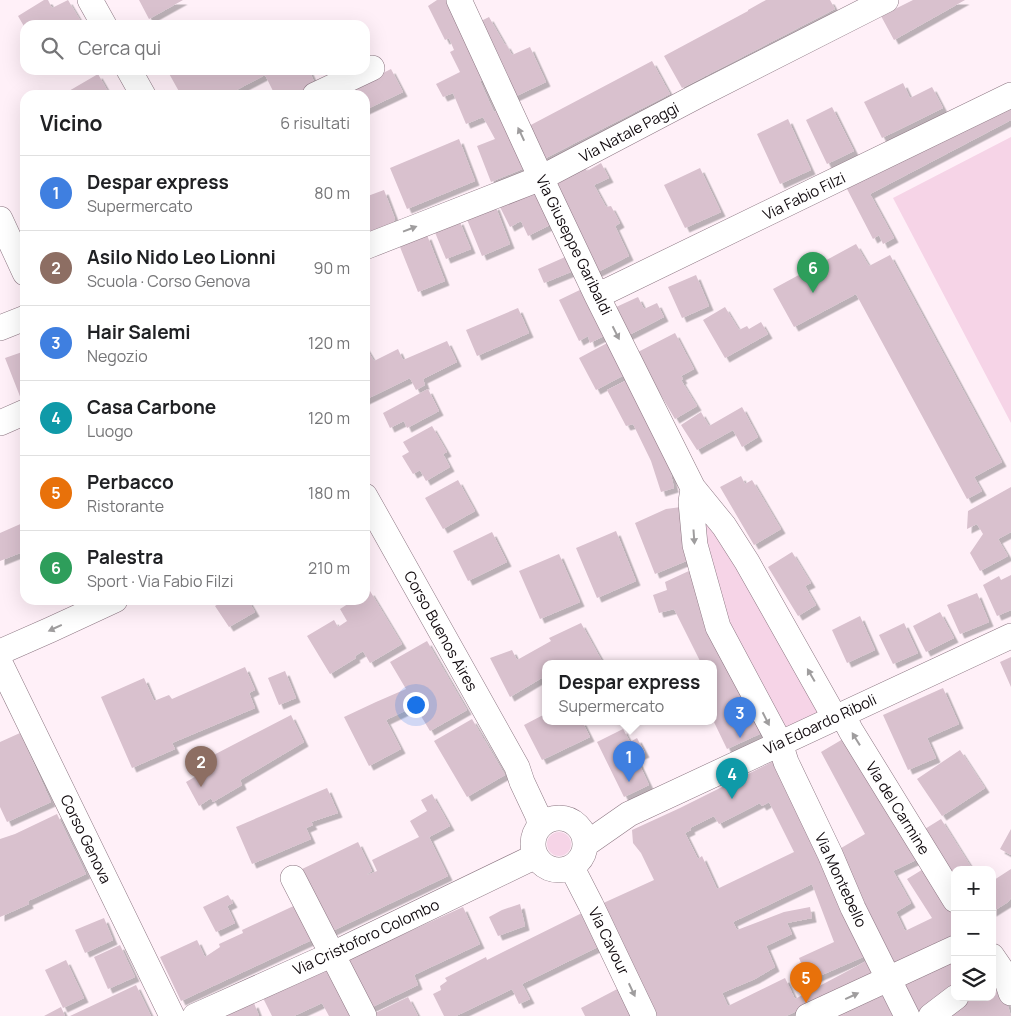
<!DOCTYPE html>
<html lang="it">
<head>
<meta charset="utf-8">
<style>
	:root { --surface:#fff; --page:#f6f6f6; --text:#202124; --muted:#757577; --line:#e0e0e0; --accent:#468e8d }
	body { margin:0; font-family:Manrope,sans-serif; background:var(--page); color:var(--text) }
	.controls { position:absolute; right:15px; bottom:15px; display:grid; overflow:hidden; border-radius:10px; box-shadow:0 5px 20px #0002 }
	.controls button { width:45px; height:45px; display:grid; place-items:center; padding:0; border:0; border-bottom:1px solid var(--line); background:var(--surface); color:var(--text); font:25px sans-serif }
	.you { position:absolute; left:415px; top:704px; width:18px; height:18px; margin:-12px; border:4px solid #fff; border-radius:50%; background:#1a73e8; box-shadow:0 0 0 8px #1a73e833 }
	.badge { display:grid; place-items:center; width:32px; height:32px; border-radius:50%; background:var(--accent); color:#fff; font-size:16px; font-weight:700 }
	.pin { position:absolute; translate:-50% -41px; filter:drop-shadow(0 1px 2px #0008) }
	.pin::after { content:''; position:absolute; top:26px; width:18px; height:15px; background:inherit; clip-path:polygon(0 0,100% 0,50% 100%) }
	.popup { position:absolute; left:542px; top:660px; width:175px; height:65px; box-sizing:border-box; display:grid; place-content:center; border-radius:10px; background:var(--surface); filter:drop-shadow(0 1px 4px #0005); font-size:16px; white-space:nowrap; color:var(--muted) }
	.popup b { font-size:19px; color:var(--text) }
	.popup::after { content:''; position:absolute; left:50%; top:100%; margin-left:-10px; border:10px solid transparent; border-top-color:var(--surface) }
	.list { margin:0; padding:0; list-style:none }
	h2 { display:flex; justify-content:space-between; align-items:center; height:65px; margin:0; padding:0 20px; font-size:21px }
	h2 small { font-size:16px; font-weight:400; color:var(--muted) }
	.list li { display:grid; grid-template-columns:32px 1fr auto; gap:15px; align-items:center; box-sizing:border-box; height:75px; padding:0 20px; border-top:1px solid var(--line) }
	.list b { display:block; font-size:19px; white-space:nowrap }
	.list p { margin:0; font-size:16px; white-space:nowrap; color:var(--muted) }
	.list em { font-size:16px; font-style:normal; color:var(--muted) }
	.icon { flex:none; width:28px; height:28px; fill:none; stroke:currentColor; stroke-width:2; stroke-linecap:round; stroke-linejoin:round }
	.map { position:relative; flex:none; width:1011px; height:1016px; overflow:hidden }
	.search { position:absolute; background:var(--surface); box-shadow:0 5px 20px #0002; left:20px; top:20px; width:350px; height:55px; display:flex; align-items:center; gap:12px; box-sizing:border-box; padding:0 18px; border-radius:15px; color:var(--muted); font-size:19px }
	.panel { position:absolute; background:var(--surface); box-shadow:0 5px 20px #0002; left:20px; top:90px; width:350px; height:515px; border-radius:15px }
	.map>svg:first-child { display:block }
	.green { fill:#f6d4e7 }
	.building { fill:#d9c1ce; fill-rule:evenodd; filter:url(#shadow) }
	.lines { fill:none; stroke-linecap:round; stroke-linejoin:round }
	.minor-casing { stroke:#8c7682; stroke-width:26 }
	.minor { stroke:#fff; stroke-width:25 }
	.oneway { fill:#9f9d9e }
	.labels { text-anchor:middle; dominant-baseline:central; stroke-width:4; stroke-linejoin:round; paint-order:stroke }
	.street-label { font-size:15px; fill:#10090d; stroke:#fff }
</style>
</head>
<body>
<div class="map">
<svg width="1011" height="1016" viewBox="0 0 1011 1016">
	<defs>
		<filter id="shadow"><feDropShadow dx="4.5" dy="4.5" stdDeviation="0" flood-color="#0004"/></filter>
	</defs>
	<rect width="100%" height="100%" fill="#fff0f8"/>
	<!-- green -->
	<path class="green" d="M1011,137V423L893,198Z
		M696,497L829,716L783,737L722,626Z
		M547 844a12 12 0 1 1 24 0a12 12 0 1 1-24 0Z"/>
	<!-- building -->
	<path class="building" d="M44,0H48L52,8L68,0L83,25H34L32,21L25,25V28L18,16Z
		M139,0H183L149,19Z
		M437,0H452L487,78L480,81L494,112L502,109L532,165L491,182L477,146L495,139L483,117L466,124L453,93L443,97L436,84L460,72L450,52L454,50L449,38L445,40L428,6Z
		M766,0H830L835,9L682,88L664,56L748,11V10Z
		M913,0H965L894,40L881,16Z
		M489,17L505,45L506,44L512,55L530,47L546,82L512,98L477,23Z
		M652,61L670,94L544,159L527,127Z
		M391,69L403,92L365,110V95H344L343,93Z
		M167,70H309L316,86L299,95H275L265,75L227,95H181Z
		M98,74L110,95H62Z
		M903,83L910,98L932,87L943,108L882,138L864,102Z
		M1011,101V120L870,194L894,238L883,244L879,235L873,239L846,187Z
		M832,107L854,151L827,164L806,120Z
		M788,119L811,170L780,184L757,134Z
		M459,139L475,181L407,209L390,168Z
		M601,163L609,178L594,185L606,207L611,206L620,223L615,226L629,256L594,274L552,182L584,165L587,171Z
		M700,168L721,212L685,228L664,185Z
		M540,188L556,222L528,236L521,221L510,227L500,207Z
		M384,190L395,219L393,223L365,234V197Z
		M495,205L510,244L482,256L466,217Z
		M459,220L471,249L446,259L434,230Z
		M427,235L445,281L418,292L400,247Z
		M856,244L869,266L890,255L1002,462L974,477L982,491L967,499L856,294L794,327L773,289Z
		M572,254L578,269L544,283L538,269Z
		M696,275L709,306L682,318L668,287Z
		M586,287L608,334L590,343L588,336L579,341L559,300Z
		M638,297L644,309L657,303L664,317L627,336L614,308Z
		M725,307L739,330L747,326L749,329L761,322L768,334L725,358L703,320Z
		M518,308L529,333L477,356L466,330Z
		M675,333L694,369L681,376L683,379L681,380L697,406L675,419L636,353Z
		M447,341L457,362L423,379L425,385L416,390L410,378L365,400V346L374,361L398,349L403,360Z
		M611,341L628,373L596,390L579,358Z
		M25,351V398L21,399L5,358Z
		M631,378L667,456L674,488L661,492L651,461L633,424L626,426L607,390Z
		M428,389L439,411L407,428L404,421L390,428L383,413Z
		M742,407L758,437L742,447L733,430L697,450L681,425L701,412L709,426Z
		M432,426L447,452L443,454L450,467L426,481L420,470L413,474L402,456L409,452L403,442Z
		M741,476L745,484L752,480L781,529L754,545L720,487Z
		M458,480L475,511L443,529L425,498Z
		M1011,487V532L998,539L1008,556L980,571L970,553L983,534L977,524L967,529L968,511Z
		M681,507L691,559L655,574L635,523L666,509Z
		M25,522V551L0,561V533Z
		M616,531L636,581L597,598L576,548Z
		M492,532L507,562L468,581L453,551Z
		M792,552L811,583L805,586L816,605L798,616L768,567Z
		M559,554L580,602L540,619L519,571Z
		M691,570L696,598L711,636L764,732L727,749L713,720V663H701L674,609L659,613L653,595L667,590L665,582Z
		M1011,575V610L997,616L983,585L999,576L1001,580Z
		M370,591L402,644L370,663L363,651L355,656L356,658L330,674L307,636L334,620L338,627L347,621L340,609L354,600H365V594Z
		M977,593L989,622L960,634L947,605Z
		M225,600H248L255,612L229,627L215,606Z
		M940,612L954,638L926,652L913,626Z
		M860,616L875,650L847,663L832,630Z
		M581,623L603,663H545V676L510,697L490,658L512,650L517,660L551,641L549,638Z
		M904,623L918,653L893,664L879,635Z
		M427,641L467,710L430,731L415,706L386,720L401,749L369,766L344,717L376,702L406,689L390,662Z
		M1011,657V687L1000,662Z
		M245,667L255,690L249,693L255,708L172,743L175,749L132,768L101,697L144,678L154,701L169,695L172,699Z
		M285,671L296,698L279,705L268,678Z
		M943,688L959,724L927,738L936,758L908,770L883,715Z
		M545,714V721H582L590,737L542,760L524,725Z
		M291,715L304,742L240,780L242,785L213,802L211,798L199,806L186,782L205,771L204,760Z
		M472,719L505,775L467,797L434,741Z
		M623,729L630,742L637,738L645,753L636,757L649,785L624,797L597,742Z
		M20,733L51,802L7,822L0,807V742Z
		M848,736L918,859L893,871L911,903L896,912L905,931L932,918L907,879L925,868L955,912V938L892,967L836,851L865,834L821,752Z
		M960,750L985,788L942,816L917,779Z
		M778,759L870,954L808,981L799,958L834,942L812,884L733,922L737,930L784,912L810,907L812,918L787,923L792,934L766,946L775,967L755,979L722,993L728,1006L785,978L795,999L872,958L881,972L786,1016H654L599,905L654,880L641,853L633,843L632,830L680,808ZM769,802L794,852L717,889L702,856L698,859L685,833L691,830L690,828L714,816L719,824L760,803L762,806Z
		M327,788L338,813L311,822L313,825L306,828L311,839L252,864L236,827Z
		M432,794L450,826L429,837L448,876L328,933L298,871L358,842L372,871L367,874V875L377,871L372,860L419,837L410,821L427,811L421,800Z
		M57,814L86,874L28,901L29,904L0,917V839L15,834Z
		M941,819L973,870H955V887L920,832Z
		M1011,829V855L1000,849Z
		M1011,869V898L1008,902L992,912V877L994,880Z
		M228,895L233,903L227,906L235,923L216,932L203,907Z
		M300,903L316,938L181,1001L160,957L197,940L205,957L220,947L219,944L243,933L242,930Z
		M520,904L525,926L498,936L489,917L502,910Z
		M463,907L480,944L414,975L418,985L366,1010L341,962L395,937V938Z
		M588,910L604,944L522,984L530,999L519,1004L512,989L456,1016H444L433,994L441,990L440,986L447,981L445,978L486,957L487,960Z
		M104,918L113,940L85,953L75,930Z
		M120,945L135,977L108,989L94,957Z
		M955,958V987L921,1016H915L904,982L918,974L921,978Z
		M66,960L84,998L63,1008L45,970Z
		M330,968L358,1016H329L322,1003L294,1016H272L263,998Z
		M998,974L1011,1016H937L964,997H992V978Z
		M136,985L151,1016H70Z
		M623,986L637,1016H585L581,1008Z
		M888,986L902,1016H823Z
		M408,997L418,1016H369Z
		M254,1003L259,1016H226Z
		M61,1007L65,1016H44Z"/>
	<g class="lines">
		<defs>
			<path id="minor" d="M90,0L104,25
				M459,0L541,178L597,296L693,488L724,526L747,562L835,718
				M129,70L143,95
				M315,95L372,68
				M0,219L25,273
				M365,247L541,178L699,95L886,0
				M597,296L1011,95
				M0,328L25,318
				M0,423L25,412
				M693,488L691,502L695,545L718,627L780,743L786,762L830,854L853,908L907,1016
				M365,496L517,767L522,782L538,816L540,826
				M0,652L50,630L115,600
				M0,663L172,1016
				M842,714L851,731L955,900
				M533 844a26 26 0 1 1 52 0a26 26 0 1 1-52 0Z
				M586,844L629,814L1011,636
				M572,868L591,905L644,1016
				M293,878L364,1016
				M992,956L1005,975L1011,993
				M195,1016L333,954L536,856
				M808,1016L955,948
				M931,1016L956,997"/>
		</defs>
		<!-- minor casing -->
		<use href="#minor" class="minor-casing"/>
		<!-- minor -->
		<use href="#minor" class="minor"/>
	</g>
	<!-- one-way arrows -->
	<defs><path id="oneway-solid" d="M-6-.8H1V-3.2L6.5 0L1 3.2V.8H-6Z" transform="scale(1.25)"/></defs>
	<g class="oneway">
		<use href="#oneway-solid" transform="translate(521 134) rotate(-115)"/>
		<use href="#oneway-solid" transform="translate(410 229) rotate(-21)"/>
		<use href="#oneway-solid" transform="translate(616 333) rotate(63)"/>
		<use href="#oneway-solid" transform="translate(694 537) rotate(86)"/>
		<use href="#oneway-solid" transform="translate(55 628) rotate(155)"/>
		<use href="#oneway-solid" transform="translate(811 675) rotate(-120)"/>
		<use href="#oneway-solid" transform="translate(766 719) rotate(63)"/>
		<use href="#oneway-solid" transform="translate(856 739) rotate(-122)"/>
		<use href="#oneway-solid" transform="translate(632 990) rotate(65)"/>
		<use href="#oneway-solid" transform="translate(852 996) rotate(-25)"/>
	</g>
	<g class="labels">
		<!-- street labels -->
		<g class="street-label">
			<text transform="translate(629 132) rotate(-28)">Via Natale Paggi</text>
			<text transform="translate(804 196) rotate(-26)">Via Fabio Filzi</text>
			<text transform="translate(574 245) rotate(64)">Via Giuseppe Garibaldi</text>
			<text transform="translate(441 631) rotate(61)">Corso Buenos Aires</text>
			<text transform="translate(820 724) rotate(-25)">Via Edoardo Riboli</text>
			<text transform="translate(898 808) rotate(58)">Via del Carmine</text>
			<text transform="translate(86 839) rotate(64)">Corso Genova</text>
			<text transform="translate(841 880) rotate(65)">Via Montebello</text>
			<text transform="translate(366 937) rotate(-25)">Via Cristoforo Colombo</text>
			<text transform="translate(609 941) rotate(64)">Via Cavour</text>
		</g>
	</g>
</svg>
<div class="controls">
<button>+</button>
<button>−</button>
<button><svg class="icon" aria-label="layers" viewBox="0 0 24 24"><path d="M12 4l9 5-9 5-9-5zM3 14l9 5 9-5"/></svg></button>
</div>
<div class="you"></div>
<div class="pin badge" style="left:629px;top:782px;background:#3f7fe0">1</div>
<div class="popup"><b>Despar express</b>Supermercato</div>
<div class="pin badge" style="left:201px;top:787px;background:#8d6e63">2</div>
<div class="pin badge" style="left:740px;top:738px;background:#3f7fe0">3</div>
<div class="pin badge" style="left:732px;top:799px;background:#0f9aa8">4</div>
<div class="pin badge" style="left:806px;top:1003px;background:#e8710a">5</div>
<div class="pin badge" style="left:813px;top:293px;background:#2e9e5b">6</div>
<div class="search"><svg class="icon" aria-label="search" viewBox="0 0 24 24"><circle cx="10" cy="10" r="6"/><path d="M15 15l6 6"/></svg>Cerca qui</div>
<section class="panel">
<h2>Vicino<small>6 risultati</small></h2>
<ul class="list">
<li><span class="badge" style="background:#3f7fe0">1</span><div><b>Despar express</b><p>Supermercato</p></div><em>80 m</em></li>
<li><span class="badge" style="background:#8d6e63">2</span><div><b>Asilo Nido Leo Lionni</b><p>Scuola · Corso Genova</p></div><em>90 m</em></li>
<li><span class="badge" style="background:#3f7fe0">3</span><div><b>Hair Salemi</b><p>Negozio</p></div><em>120 m</em></li>
<li><span class="badge" style="background:#0f9aa8">4</span><div><b>Casa Carbone</b><p>Luogo</p></div><em>120 m</em></li>
<li><span class="badge" style="background:#e8710a">5</span><div><b>Perbacco</b><p>Ristorante</p></div><em>180 m</em></li>
<li><span class="badge" style="background:#2e9e5b">6</span><div><b>Palestra</b><p>Sport · Via Fabio Filzi</p></div><em>210 m</em></li>
</ul>
</section>
</div>
</body>
</html>
